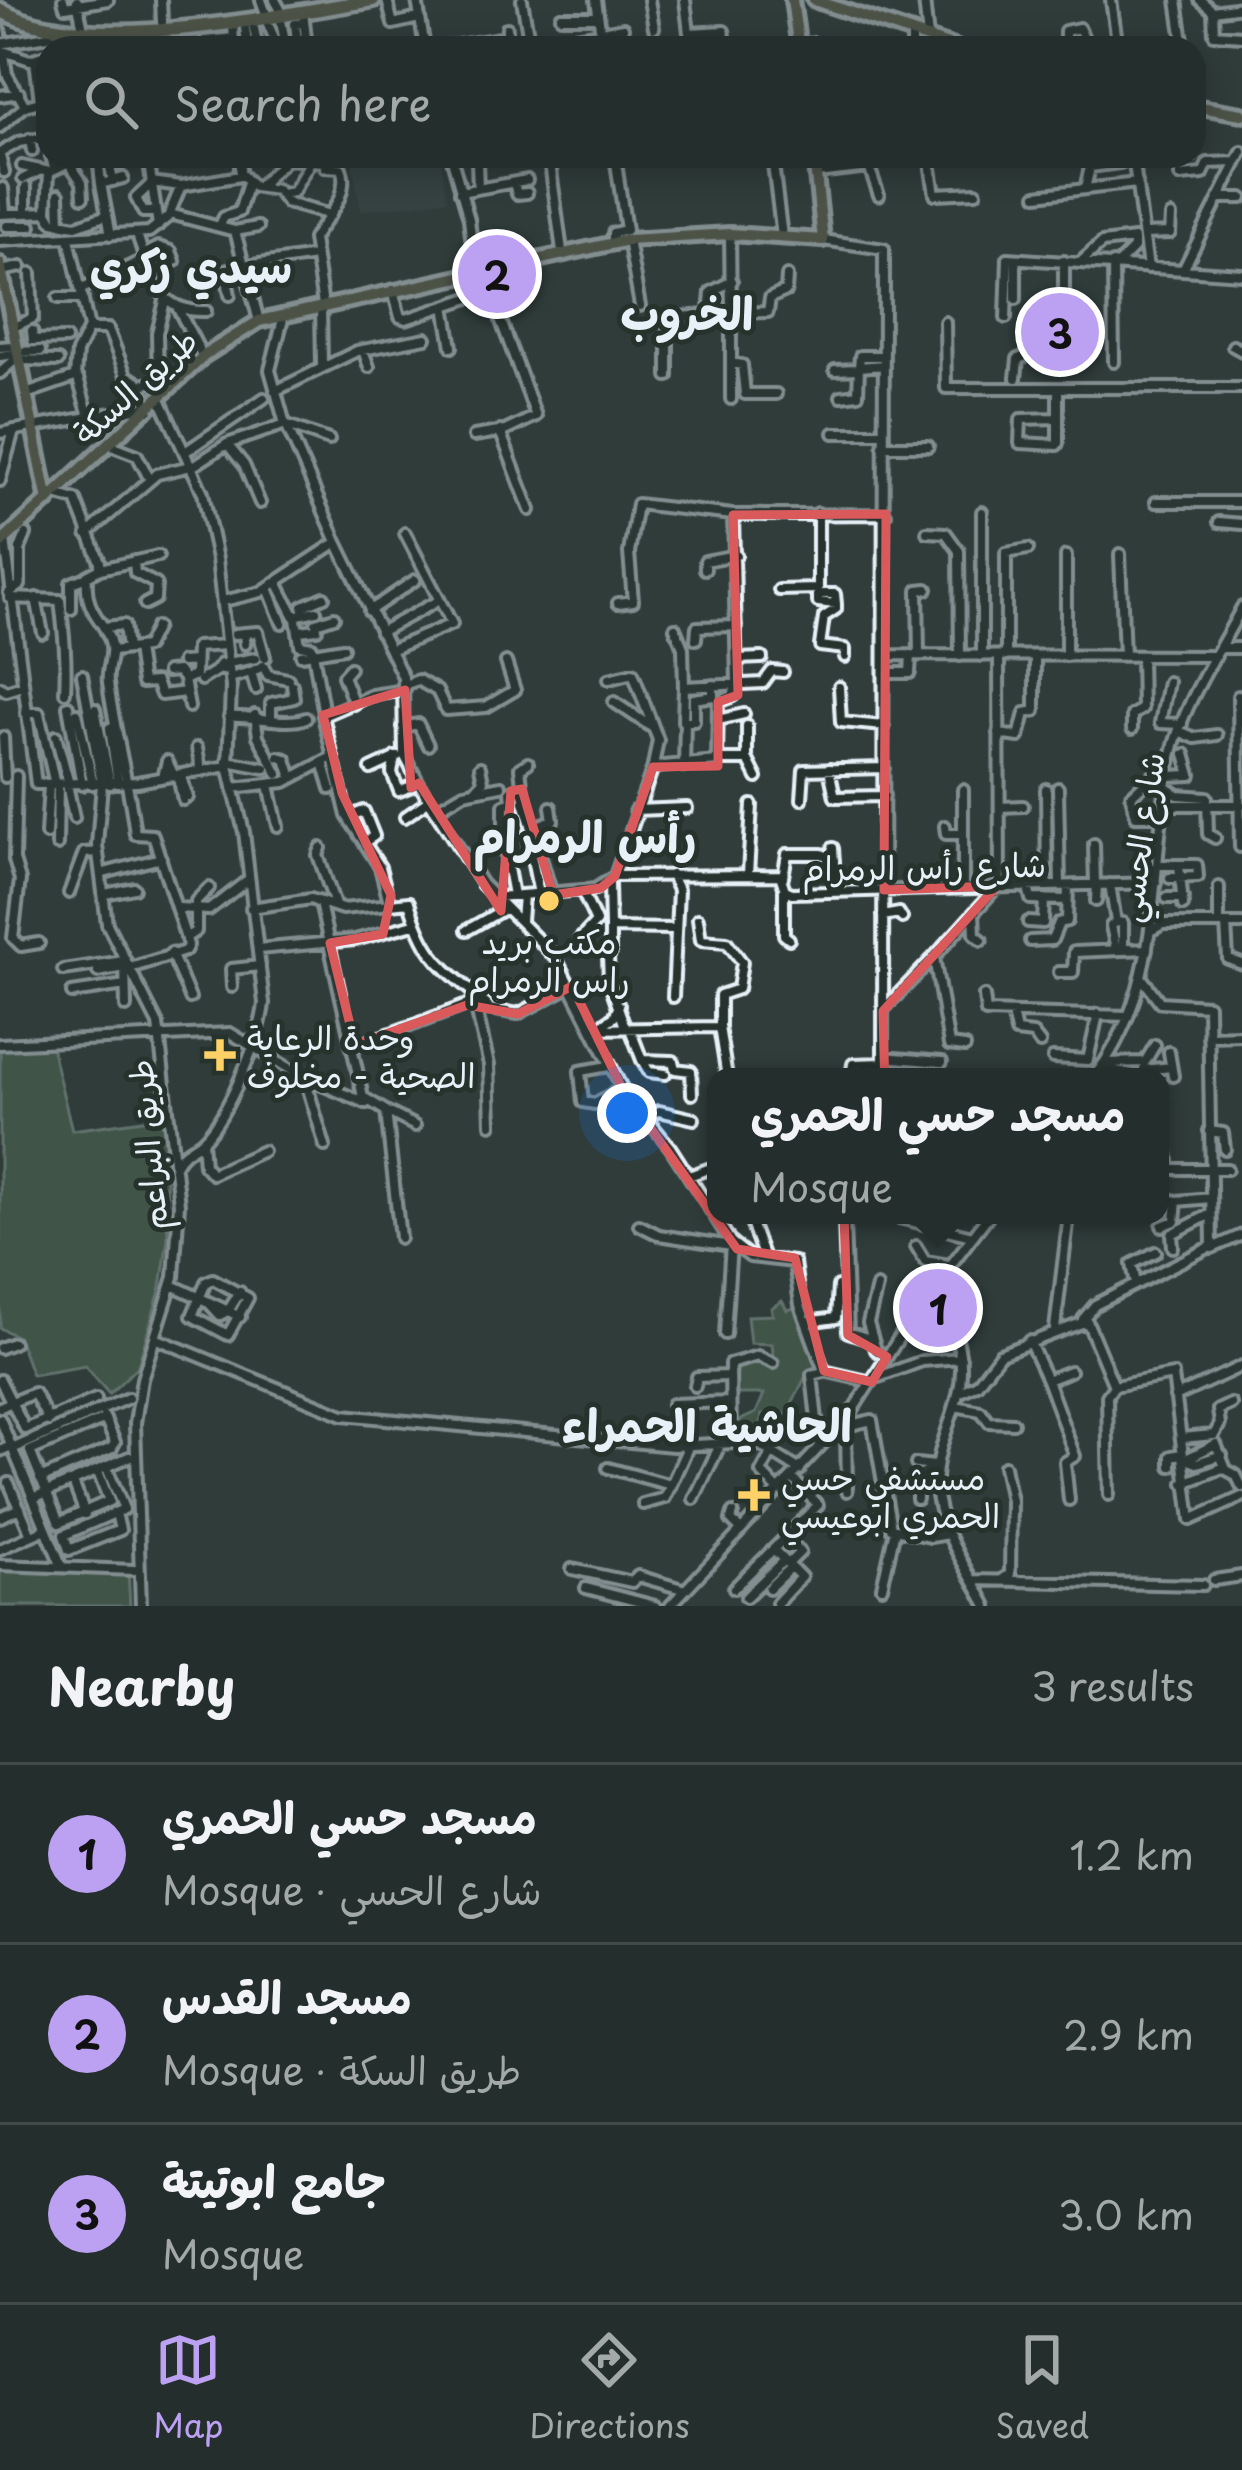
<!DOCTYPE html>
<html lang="en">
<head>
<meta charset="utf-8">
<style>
	:root { --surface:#242e2c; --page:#2c3634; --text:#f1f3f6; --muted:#a3a8a9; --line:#414a48; --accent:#bca0f2 }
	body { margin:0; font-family:"Playpen Sans","Playpen Sans Arabic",sans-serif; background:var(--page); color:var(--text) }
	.you { position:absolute; left:627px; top:1113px; width:42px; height:42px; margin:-30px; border:9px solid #fff; border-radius:50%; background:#1a73e8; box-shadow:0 0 0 18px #1a73e833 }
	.badge { display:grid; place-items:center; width:78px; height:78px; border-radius:50%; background:var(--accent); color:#111; font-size:39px; font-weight:700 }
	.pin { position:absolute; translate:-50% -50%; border:6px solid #fff; box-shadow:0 3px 12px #0006 }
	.popup { position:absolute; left:707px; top:1068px; width:462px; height:156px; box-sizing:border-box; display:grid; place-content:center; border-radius:24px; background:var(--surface); filter:drop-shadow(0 3px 9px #0005); font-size:39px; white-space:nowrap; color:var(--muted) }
	.popup b { font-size:45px; color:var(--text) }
	.popup::after { content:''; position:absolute; left:50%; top:100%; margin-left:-24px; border:24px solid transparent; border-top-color:var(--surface) }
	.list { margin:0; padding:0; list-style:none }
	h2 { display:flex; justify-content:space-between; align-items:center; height:156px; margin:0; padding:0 48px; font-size:51px }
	h2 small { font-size:39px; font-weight:400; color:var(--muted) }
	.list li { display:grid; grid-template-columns:78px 1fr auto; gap:36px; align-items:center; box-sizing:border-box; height:180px; padding:0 48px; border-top:3px solid var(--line) }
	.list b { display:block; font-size:45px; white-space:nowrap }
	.list p { margin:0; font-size:39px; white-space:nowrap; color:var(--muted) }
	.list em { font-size:39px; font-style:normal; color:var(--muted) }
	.icon { flex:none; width:66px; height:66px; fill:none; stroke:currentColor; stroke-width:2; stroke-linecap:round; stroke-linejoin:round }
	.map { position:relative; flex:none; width:1242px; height:1606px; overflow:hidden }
	.search { position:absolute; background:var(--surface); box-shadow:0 6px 30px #0003; left:36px; right:36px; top:36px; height:132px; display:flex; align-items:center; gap:30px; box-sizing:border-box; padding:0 42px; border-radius:36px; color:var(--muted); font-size:45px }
	.sheet { height:696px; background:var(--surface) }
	nav { display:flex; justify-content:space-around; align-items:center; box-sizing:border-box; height:168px; border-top:3px solid var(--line); background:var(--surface); font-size:33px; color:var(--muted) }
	nav a { display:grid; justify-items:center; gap:6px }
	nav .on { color:var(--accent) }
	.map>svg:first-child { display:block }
	.built { fill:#3c494b }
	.green { fill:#55725a; stroke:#9eb2a9; stroke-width:3 }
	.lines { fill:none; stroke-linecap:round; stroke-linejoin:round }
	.minor-casing { stroke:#e8f1f8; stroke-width:16 }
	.major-casing { stroke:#e8f1f8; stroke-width:20 }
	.highway-casing { stroke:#e8f1f8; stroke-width:21 }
	.minor { stroke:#26332d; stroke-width:8 }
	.major { stroke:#716e59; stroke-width:10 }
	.highway { stroke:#716e59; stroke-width:12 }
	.marked { fill:none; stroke:#da5a5c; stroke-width:9; stroke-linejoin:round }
	.poi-dot { fill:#ffd166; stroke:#26332d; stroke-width:4.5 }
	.labels { text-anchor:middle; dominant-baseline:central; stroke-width:10; stroke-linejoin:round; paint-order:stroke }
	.street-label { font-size:33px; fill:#e8f1f8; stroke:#26332d }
	.poi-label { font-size:33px; fill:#e8f1f8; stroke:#26332d; text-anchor:start }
	.district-label { font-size:45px; font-weight:bold; fill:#e8f1f8; stroke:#26332d }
</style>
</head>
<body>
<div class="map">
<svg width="1242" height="1606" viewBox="0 0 1242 1606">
	<rect width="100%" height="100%" fill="#303d3b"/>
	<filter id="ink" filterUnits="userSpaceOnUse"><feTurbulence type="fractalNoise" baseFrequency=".00833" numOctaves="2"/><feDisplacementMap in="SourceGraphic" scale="24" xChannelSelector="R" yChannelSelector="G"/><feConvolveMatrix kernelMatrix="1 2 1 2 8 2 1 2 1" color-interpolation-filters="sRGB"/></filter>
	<g filter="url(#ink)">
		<!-- built -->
		<path class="built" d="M325,156H440L447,200L361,211L352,163L327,164Z"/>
		<!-- green -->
		<path class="green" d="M51,1046L72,1130L164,1117L168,1238L161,1287L138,1366L109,1394L85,1366L32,1375L18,1337L0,1328V1049Z
			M782,1301L787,1310L799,1307L822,1354V1370L805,1378L786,1415L762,1414L761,1422L781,1428L778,1439L732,1433V1424L756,1413L764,1394H733L739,1362L758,1357L774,1361L772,1344L750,1343L747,1316L773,1315L771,1308Z
			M0,1567L128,1570L130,1606H0Z"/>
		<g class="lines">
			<defs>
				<path id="minor" d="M63,0L65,7L108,0
					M161,0L162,22
					M261,0L265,11
					M275,0L280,9
					M387,0L393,24L419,18
					M417,0L425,48
					M522,0L528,34
					M596,0L603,48
					M649,0L654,28
					M685,0L689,33L724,31L727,48
					M924,0L928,38
					M1111,0L1118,48
					M1177,0L1184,48
					M1200,0L1213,11
					M77,1L83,29
					M1242,7L1213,11L1214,34L1242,36
					M303,11L307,48
					M280,15L285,42
					M265,17L278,47
					M561,17H598
					M252,19L258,48
					M244,20L247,43L254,48
					M233,21L234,48
					M0,30L1,34
					M137,30L138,48
					M601,32L623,28
					M82,34L84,48
					M912,34V48
					M557,40L601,33
					M205,41L234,38
					M0,44L66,33
					M798,45L815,43
					M516,47V48
					M298,48L295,24L304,23
					M440,48L507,37V28
					M614,48L629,46
					M1065,48V31L1079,28L1083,36
					M0,50L30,60L48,54
					M4,54L7,74L25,106
					M35,60L40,101
					M0,96L19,93
					M0,127L25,106L48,100
					M30,139L32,151
					M0,153L19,142L48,137
					M0,156L4,172
					M51,156L54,168
					M72,156H98
					M98,156L101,184
					M148,156L158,226
					M323,156L325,167L341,168C351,195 326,217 313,239L323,305
					M451,156L469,219L475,269
					M549,156L562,251
					M772,156L782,237
					M929,156L935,194L976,192
					M1133,156L1148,268
					M148,160L179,156
					M69,163L82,182L83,197
					M1134,164L1192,156
					M22,166L49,172
					M816,173L869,167L879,195
					M242,175L254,187L277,190L287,203L330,215
					M1180,176L1203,174L1208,163L1236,162
					M23,179L37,172
					M113,181L110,167L124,162V156
					M151,182L181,186
					M514,183L517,194L527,193
					M151,184L136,198L143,212H156
					M258,187L287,159L324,162
					M3,188L5,213
					M478,188L477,162L484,156
					M1085,189L1137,183
					M460,192L527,180
					M59,194L60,223
					M281,194L293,192L309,164
					M1037,195L1085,189L1090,167L1134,161
					M1219,198H1242
					M26,212V187
					M47,212L49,172L73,160
					M0,214L47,212L53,222L76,226L107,215
					M170,214L235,231L258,227
					M220,225L224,217L239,212L248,183
					M7,226H31
					M235,231L259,321
					M137,234C150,275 157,313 206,311
					M730,234L731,313L768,312L770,298L786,291L787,276
					M1144,234L1170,233L1171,216
					M111,235L101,184L123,178
					M628,240L640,306
					M823,240L884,249L883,1077
					M0,241L149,232L168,217L181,186L240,176V156
					M613,243V233L626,230L615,156
					M145,254L159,247L171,251L175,261
					M1016,259V299
					M1083,260L1102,243L1134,239V248L1119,263
					M1113,264L1114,362
					M246,266L315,256
					M1183,270L1242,152
					M1,271L21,267
					M82,289L145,259
					M393,290L400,317L406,319L493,290
					M230,295L225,270L246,264
					M58,298H83
					M445,306L452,347
					M321,307L322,364
					M178,309L203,357
					M709,314L711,292L732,281
					M284,315L270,370L285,424
					M1006,318L1008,258L1242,274
					M945,322L946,388H1242
					M12,328L33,318L31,273
					M89,329H108L126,375L140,384
					M32,331L33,340L66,339
					M1233,346L1242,351
					M0,347L13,346
					M363,350L369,367
					M18,352L40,351
					M0,356L15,354
					M20,360L58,361
					M859,367L860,356H883
					M835,370L857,369
					M0,373L16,359
					M668,376V318L731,313V363L742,365L745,394H776
					M1016,378L1018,359L1064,342V261
					M78,379L89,416
					M275,391L357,351L426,338
					M26,394L75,377L77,352L89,328L69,238
					M841,396L858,394L859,367L883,365
					M160,399L203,493L217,559L231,687L228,766L244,832L264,1003C261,1036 228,1116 203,1140C193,1149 183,1150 176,1164
					M731,399V363
					M149,410L140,385L158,381L157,333L165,301
					M1057,418L1021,419L1020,443L1057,445L1058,443V388
					M288,425L329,440
					M32,427L147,407
					M500,431L530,510
					M0,433L31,427
					M834,433H883
					M474,436L505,431L536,416L501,321L489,269
					M227,444L244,465L260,503
					M111,445L137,455L150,480
					M883,446H928
					M185,452L264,398
					M0,481L14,430
					M55,494L76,500L100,562V569L87,576C84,616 106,619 111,645C113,658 106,670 108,683C115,734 129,783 135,834L153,835L188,945L185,951L130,968
					M1156,502H1242
					M818,513V602L836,604V609L824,617L820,646L845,649V657
					M1219,522L1242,524
					M927,532L946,533L959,551L960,656
					M87,534L157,474L195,465L227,444L286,424L337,542
					M5,540L36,784L137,782L228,766
					M1120,554L1124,656
					M1066,556V656
					M134,561L135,573L156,584L155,599L145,604
					M100,569L158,556
					M705,569V561L736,555
					M277,582L296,619L300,645L312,647L324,714
					M268,588L282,623
					M779,590L818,589
					M9,593L20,585V549L26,534
					M818,594H835L836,604
					M10,598L60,600C64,633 67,662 65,692
					M36,598L43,633
					M223,601L261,592L337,542L403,677L404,755L427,798L482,884L556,958L622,1088L670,1147L731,1242L750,1257L794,1262L800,1305L824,1371L872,1382
					M618,603L633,601L629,553L637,504L733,515
					M71,609V583L87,577
					M369,611L415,580
					M305,613L303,606L324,597
					M294,616L316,611
					M104,627L124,625L127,649
					M675,628L683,648L684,687L763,683L772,671L783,672
					M299,631L317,629L316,623L334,617
					M380,632L434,603
					M244,633L258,632L265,657
					M235,634L244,633L245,644
					M696,639L697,627L736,626
					M1221,648H1242
					M137,649L142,683L156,682L161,695L186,692
					M390,650L452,624L405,533
					M112,651L146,647L156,627
					M301,655L343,648
					M885,655L1216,656
					M919,655L918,590L927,589
					M982,656V512
					M999,656L1000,886
					M1006,656V553L1028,549
					M737,659L762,658
					M182,662L195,661
					M228,663L256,658
					M227,667L221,664L217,669L229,671
					M350,668L343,676L354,704
					M167,672L178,671L184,679
					M251,672L263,666L268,675L288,679
					M884,673H910L911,655
					M82,675L102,784L97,845L107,924L158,1024L179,1204L174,1277L142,1379L135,1423L141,1606
					M230,678L251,672L256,689
					M609,679L633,673L658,740L653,766
					M201,680L217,670
					M1168,682L1160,723L1182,724
					M404,685L418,680L437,691L446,710L486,707L515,690L506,662
					M0,687L6,691L22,686
					M684,687L683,721H694
					M839,687L841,722L884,726
					M1238,696L1240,847
					M614,702L653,728
					M68,706L82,785
					M189,707L184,680L195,675L196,647L226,645
					M95,709L110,784
					M26,713H39L55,785
					M77,713L93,784
					M255,715L258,736L278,774
					M229,717C253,715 286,726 306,718
					M271,717V703L294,698L292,685
					M718,720L744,714
					M694,721V699L713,696V685
					M403,727L418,724L428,745
					M110,728L118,783
					M1132,729V715L1142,709L1141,656
					M1179,731L1195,738L1217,735
					M999,734L1019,737L1025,713L1035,711V656
					M56,736L69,784
					M3,737L5,777
					M197,748L201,771
					M279,757L286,759L292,778
					M395,757L392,773L399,791L419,783
					M747,759V726
					M717,760H748L757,778
					M227,761L265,768
					M323,762L331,789
					M528,763L520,768L524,802L552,894
					M684,766L685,722
					M371,769L397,757
					M829,769L835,797L884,796
					M16,776L14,860L20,880L13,938L21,946L39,943
					M178,776L183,800
					M1168,776L1191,775L1185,754
					M163,777L167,761L174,776
					M181,777L188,797
					M67,784L74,818
					M269,785L278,826
					M1166,787L1178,795L1207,797L1208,834L1215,838
					M233,788L285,782L330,758
					M1058,788L1060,886
					M1046,789L1047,886
					M475,790L483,781L480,767
					M802,799L804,770L884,768
					M1164,805H1241
					M1000,807L1023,806
					M435,810L464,793L501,786
					M635,810L687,808
					M1163,816H1136L1131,796L1169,761
					M348,817L364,811L374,836L366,841
					M405,817L428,801
					M945,826L946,834H963
					M535,827L553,820L551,807
					M46,834L49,785
					M527,835L539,894
					M1094,844L1095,885
					M57,845L58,785
					M321,848L318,855L335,905
					M833,848L836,892
					M1158,865H1197L1198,876
					M1179,865L1183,905
					M104,873L161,858
					M748,874L752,805
					M671,875L678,890L673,997
					M615,876L653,767L717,761L718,702L733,696L737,682L733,515L886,514
					M783,877L787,854H822L834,860
					M1170,878L1198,877
					M609,884L610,928L674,929
					M1110,884L1116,922L1123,923V948H1129
					M963,885V790
					M1028,887L1031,899L1067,900
					M784,890V935L789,939
					M69,893L84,853L98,852
					M105,894L134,888
					M513,895L504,847V805L512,802L511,791L522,789
					M497,897L595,889L615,876L780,875L785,890L792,893L1156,883
					M1167,898H1183
					M318,901L342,909L409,902C427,963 444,966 487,1005
					M1096,901L1097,885
					M389,902L380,867L347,816L323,716L372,695L405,690
					M179,908L209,910L249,879
					M251,908L311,899L320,903L363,1097L386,1111L400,1238
					M974,913L975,934L982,940
					M883,916L899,913L902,918
					M698,919L701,940L727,942L742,962L738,989L720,995V1027
					M521,921L523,895
					M1028,922L1043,923L1044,899
					M1116,922L1111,926L1116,949
					M1219,924V887
					M1226,924L1228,959L1242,964
					M610,928V954
					M467,930L506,908
					M1152,930L1163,924H1242
					M187,937L196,931V901L209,888
					M580,939L596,922L582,891
					M1030,941L1052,940L1059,923L1067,921L1068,886
					M258,949L355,940L414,924
					M171,953L190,998
					M608,956L609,981L625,1027
					M125,962L126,1007
					M63,970L124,961
					M98,972L125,967
					M1059,972H1073L1074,952L1147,949
					M232,987L231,969L260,966
					M72,993L125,985
					M984,996L986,1012L1128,1016
					M475,1004L489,1065L491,1124
					M884,1009L934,957
					M1012,1013L1016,1032L1033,1034L1040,1043
					M599,1027L614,1017L619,1005
					M592,1029L719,1027L727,1077
					M630,1029L642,1060L673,1061L675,1069L691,1071L692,1094
					M1208,1036L1242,1035
					M0,1044L230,1033L305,1078L366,1103
					M356,1046L467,1005L518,1014L571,986
					M965,1047L949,1045L934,957L997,887
					M1169,1052L1173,1076
					M883,1057L942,1062
					M1053,1058L1088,1060L1098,1014
					M642,1060L649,1072L665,1074
					M1106,1063L1145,1062L1155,1045
					M609,1066L580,1071L583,1102L595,1104L622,1088
					M1101,1068L1132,1074
					M1144,1070L1171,1067
					M851,1077L853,1064L883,1063
					M1094,1077C1166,984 1148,865 1171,757C1182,705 1218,654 1242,607
					M305,1079L325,1146
					M388,1112L415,1126
					M642,1116L659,1111L694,1119
					M1209,1131L1223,1133L1225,1149
					M202,1141L204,1165L212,1174L263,1151
					M1160,1152L1167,1154L1169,1169H1227
					M689,1176L716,1166
					M1160,1198L1177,1201
					M748,1215L764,1258
					M860,1215L844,1221L848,1332L873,1340
					M887,1215L972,1236
					M639,1225L659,1235L731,1246
					M1162,1226L1175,1221L1177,1201L1211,1198
					M916,1246L925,1261L949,1265
					M1173,1247L1172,1234L1211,1214
					M1212,1248L1242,1235
					M213,1279L248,1298L228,1335L192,1316L206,1282Z
					M1136,1284L1132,1264L1156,1252
					M172,1285L228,1311L220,1315L208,1302
					M935,1286C952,1319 968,1356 958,1394C951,1425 935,1452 936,1485C938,1530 967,1568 987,1606
					M877,1287L868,1323L876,1350L887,1357
					M240,1317L228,1311L240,1292
					M1083,1319L1095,1305L1212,1246L1208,1005L1160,1002L1142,978
					M807,1322L836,1318L838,1286
					M1055,1329L1069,1215
					M725,1334L731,1244
					M155,1338L343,1415L673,1446L755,1442L800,1470
					M1029,1341L1047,1380L1070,1371
					M0,1348L13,1343
					M876,1378L922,1361L961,1358
					M0,1380L25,1429L96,1399
					M1047,1380L1075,1456L1065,1462L1069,1500
					M695,1386L697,1377L730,1376
					M959,1393L977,1384L1000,1354L1087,1321L1114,1386L1173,1375L1191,1520L1242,1497
					M1175,1397L1242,1366
					M672,1404L730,1402
					M955,1406L981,1411L989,1422L1013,1423
					M0,1407L34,1393L49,1421
					M0,1419L62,1567
					M842,1427L872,1420L891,1528L930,1537L948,1534
					M846,1427L847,1491
					M1181,1438L1214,1435L1220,1424L1218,1410L1231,1404
					M731,1443L730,1364L758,1356L773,1363
					M820,1447L812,1375L824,1372
					M12,1449L128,1398
					M773,1450L761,1472L779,1491
					M0,1451L11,1446
					M1186,1459L1197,1463L1222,1455
					M1184,1460L1216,1444L1225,1467L1184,1483
					M916,1464L935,1466
					M1171,1466V1456L1182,1454
					M107,1468L124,1509L64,1535L69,1550L120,1530L116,1513
					M608,1468L671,1485
					M1223,1468L1236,1475L1242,1487
					M98,1472L109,1501L59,1523L30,1451L105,1419
					M40,1479L112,1448L115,1442L104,1417
					M73,1482L85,1514
					M9,1483L31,1535
					M1109,1495L1107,1396L1114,1386
					M33,1498L129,1457
					M694,1499L720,1445
					M917,1499V1477L937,1468
					M643,1504L665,1498L688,1447
					M733,1513L731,1520L740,1529
					M0,1517L20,1508
					M787,1538L800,1552L788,1564
					M0,1549L46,1529
					M774,1550L801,1577L777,1603
					M0,1565L134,1570
					M572,1569L632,1582L638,1576L682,1589
					M1003,1579L1010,1574L1011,1501L1004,1466
					M973,1580L1203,1585
					M1214,1580L1242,1576
					M882,1587L895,1530
					M586,1588L655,1606
					M734,1588L818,1505L792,1478
					M769,1588L791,1567
					M746,1597L784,1560
					M670,1606L849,1416L918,1308L989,1215"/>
				<path id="major" d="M792,0L799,48
					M814,0L957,48
					M1194,106L1242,114
					M0,264L48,501
					M0,544L205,355L259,321L628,240L730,234L823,240L814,156"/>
				<path id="highway" d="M0,10C82,58 278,15 373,0"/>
			</defs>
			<!-- minor casing -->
			<use href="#minor" class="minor-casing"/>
			<!-- major casing -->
			<use href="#major" class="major-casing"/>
			<!-- highway casing -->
			<use href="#highway" class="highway-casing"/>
			<!-- minor -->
			<use href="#minor" class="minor"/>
			<!-- major -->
			<use href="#major" class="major"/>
			<!-- highway -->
			<use href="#highway" class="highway"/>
		</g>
	</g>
	<!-- marked area -->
	<path d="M0 0H1242V1606H0ZM886,514L884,890L997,886L883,1011L888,1217L844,1214L848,1335L887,1357L872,1382L824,1371L795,1258L737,1249L622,1088L572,986L518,1014L467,1005L355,1045L330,943L383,934L391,895L342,793L323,715L405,690L411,788L419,783L501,911L511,791L522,789L553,895L601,888L615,876L653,767L718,766V702L738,695L733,515Z" fill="#303d3b" fill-opacity=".55" fill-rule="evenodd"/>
	<path class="marked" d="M886,514L884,890L997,886L883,1011L888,1217L844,1214L848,1335L887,1357L872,1382L824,1371L795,1258L737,1249L622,1088L572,986L518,1014L467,1005L355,1045L330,943L383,934L391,895L342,793L323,715L405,690L411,788L419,783L501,911L511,791L522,789L553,895L601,888L615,876L653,767L718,766V702L738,695L733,515Z"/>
	<!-- markers -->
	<g class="poi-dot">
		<circle cx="549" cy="901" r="12"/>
		<path d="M214 1037h12v12h12v12h-12v12h-12v-12h-12v-12h12z"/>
		<path d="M748 1477h12v12h12v12h-12v12h-12v-12h-12v-12h12z"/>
	</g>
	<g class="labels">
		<!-- street labels -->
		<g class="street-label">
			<text transform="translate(134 385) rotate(-42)">طريق السكة</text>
			<text transform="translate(1139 837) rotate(-82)">شارع الحسي</text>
			<text transform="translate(924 865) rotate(-1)">شارع رأس الرمرام</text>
			<text transform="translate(146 1145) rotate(-95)">طريق البراعم</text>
		</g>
		<!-- poi labels -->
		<g class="poi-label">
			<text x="549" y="940" text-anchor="middle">مكتب بريد<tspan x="549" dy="38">راس الرمرام</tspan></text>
			<text x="247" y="1036">وحدة الرعاية<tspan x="247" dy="38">الصحية - مخلوف</tspan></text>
			<text x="781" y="1476">مستشفي حسي<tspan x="781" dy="38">الحمري ابوعيسي</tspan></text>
		</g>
		<!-- district labels -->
		<g class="district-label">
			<text x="191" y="264">سيدي زكري</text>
			<text x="687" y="311">الخروب</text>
			<text x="585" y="834">رأس الرمرام</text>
			<text x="707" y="1423">الحاشية الحمراء</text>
		</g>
	</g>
</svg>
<div class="you"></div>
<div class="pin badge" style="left:938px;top:1308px">1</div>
<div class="popup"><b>مسجد حسي الحمري</b>Mosque</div>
<div class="pin badge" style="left:497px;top:274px">2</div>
<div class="pin badge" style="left:1060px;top:332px">3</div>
<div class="search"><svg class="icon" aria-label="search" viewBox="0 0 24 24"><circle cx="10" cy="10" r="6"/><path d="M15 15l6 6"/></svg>Search here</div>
</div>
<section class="sheet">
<h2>Nearby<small>3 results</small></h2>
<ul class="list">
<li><span class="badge">1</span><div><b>مسجد حسي الحمري</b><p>Mosque · شارع الحسي</p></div><em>1.2 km</em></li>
<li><span class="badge">2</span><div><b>مسجد القدس</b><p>Mosque · طريق السكة</p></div><em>2.9 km</em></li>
<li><span class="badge">3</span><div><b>جامع ابوتيتة</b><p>Mosque</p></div><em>3.0 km</em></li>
</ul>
</section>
<nav>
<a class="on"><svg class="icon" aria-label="map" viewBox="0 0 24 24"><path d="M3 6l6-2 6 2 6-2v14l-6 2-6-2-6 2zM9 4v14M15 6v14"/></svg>Map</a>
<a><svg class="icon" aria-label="directions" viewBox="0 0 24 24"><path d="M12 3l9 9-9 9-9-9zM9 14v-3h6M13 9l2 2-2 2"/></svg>Directions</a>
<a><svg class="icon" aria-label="saved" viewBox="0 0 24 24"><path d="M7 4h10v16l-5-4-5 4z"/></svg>Saved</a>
</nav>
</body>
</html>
